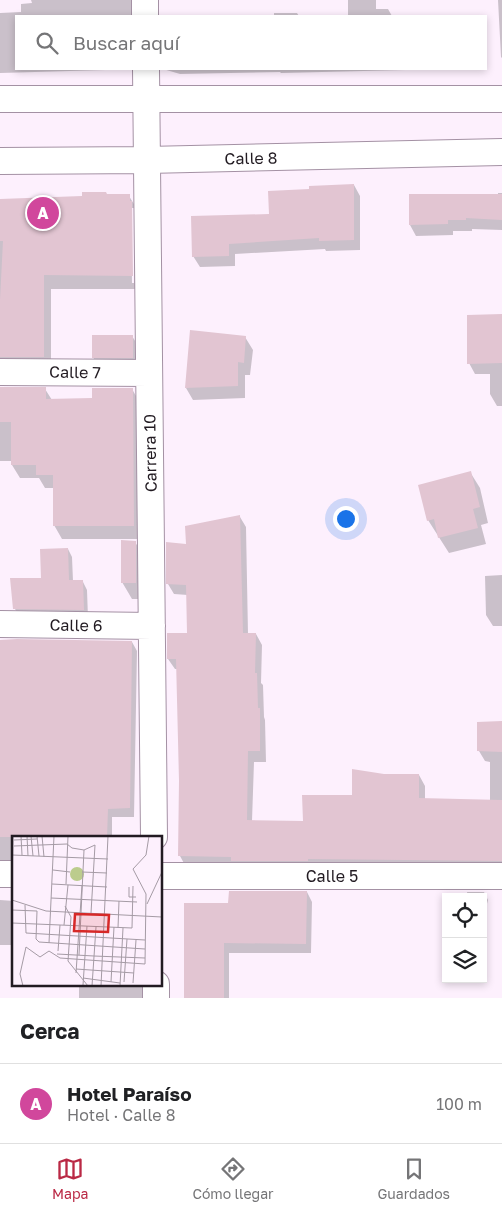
<!DOCTYPE html>
<html lang="es">
<head>
<meta charset="utf-8">
<style>
	:root { --surface:#fff; --page:#f2f2f2; --text:#202124; --muted:#757577; --line:#e0e0e0; --accent:#ba2945 }
	body { margin:0; font-family:"Golos Text",sans-serif; background:var(--page); color:var(--text) }
	.controls { position:absolute; right:15px; bottom:15px; display:grid; overflow:hidden; border-radius:0px; box-shadow:0 2px 8px #0003 }
	.controls button { width:45px; height:45px; display:grid; place-items:center; padding:0; border:0; border-bottom:1px solid var(--line); background:var(--surface); color:var(--text); font:25px sans-serif }
	.you { position:absolute; left:345px; top:518px; width:18px; height:18px; margin:-12px; border:4px solid #fff; border-radius:50%; background:#1a73e8; box-shadow:0 0 0 8px #1a73e833 }
	.badge { display:grid; place-items:center; width:32px; height:32px; border-radius:50%; background:var(--accent); color:#fff; font-size:16px; font-weight:700 }
	.pin { position:absolute; translate:-50% -50%; border:2px solid #fff; box-shadow:0 1px 5px #0006 }
	.list { margin:0; padding:0; list-style:none }
	h2 { display:flex; justify-content:space-between; align-items:center; height:65px; margin:0; padding:0 20px; font-size:21px }
	h2 small { font-size:16px; font-weight:400; color:var(--muted) }
	.list li { display:grid; grid-template-columns:32px 1fr auto; gap:15px; align-items:center; box-sizing:border-box; height:80px; padding:0 20px; border-top:1px solid var(--line) }
	.list b { display:block; font-size:19px; white-space:nowrap }
	.list p { margin:0; font-size:16px; white-space:nowrap; color:var(--muted) }
	.list em { font-size:16px; font-style:normal; color:var(--muted) }
	.icon { flex:none; width:28px; height:28px; fill:none; stroke:currentColor; stroke-width:2; stroke-linecap:round; stroke-linejoin:round }
	.map { position:relative; flex:none; width:502px; height:998px; overflow:hidden }
	.search { position:absolute; background:var(--surface); box-shadow:0 2px 8px #0003; left:15px; right:15px; top:15px; height:55px; display:flex; align-items:center; gap:12px; box-sizing:border-box; padding:0 18px; border-radius:0px; color:var(--muted); font-size:19px }
	.sheet { height:145px; background:var(--surface) }
	nav { display:flex; justify-content:space-around; align-items:center; box-sizing:border-box; height:70px; border-top:1px solid var(--line); background:var(--surface); font-size:14px; color:var(--muted) }
	nav a { display:grid; justify-items:center; gap:2px }
	nav .on { color:var(--accent) }
	.map>svg:first-child { display:block }
	.shadow { fill:#0003; fill-rule:evenodd }
	.building { fill:#e2c5d2 }
	.lines { fill:none; stroke-linecap:round; stroke-linejoin:round }
	.street-casing { stroke:#a491a4; stroke-width:28 }
	.street { stroke:#fff; stroke-width:26 }
	.labels { text-anchor:middle; dominant-baseline:central; stroke-width:4; stroke-linejoin:round; paint-order:stroke }
	.street-label { font-size:16px; fill:#221b22; stroke:#fff }
	.inset-road { fill:none; stroke:#a59ba5; stroke-width:1 }
	.view { fill:#d62828; fill-opacity:0.15; stroke:#d62828; stroke-width:2.5 }
	.inset-edge { fill:none; stroke:#221b22; stroke-width:2.5 }
</style>
</head>
<body>
<div class="map">
<svg width="502" height="998" viewBox="0 0 502 998">
	<rect width="100%" height="100%" fill="#fdf0fd"/>
	<!-- shadow -->
	<path class="shadow" d="M31,0H138L135,16H16V69H141L0,73V13L21,12V4L32,3Z
		M348,0H376V9H388L392,16H348Z
		M498,0H502V58L501,57Z
		M274,13H297L299,16H274Z
		M163,69H447L281,73L280,72L180,74Z
		M354,185L360,196V250L326,251L325,249L235,254V266L200,267L193,256L270,215L310,191Z
		M498,193H502V230L472,229V231H453V235L416,236L410,225L498,195Z
		M107,196H129L137,209L140,289H51V370L0,373V200ZM131,208H134V283H132Z
		M502,315V406H497L490,394V374H475L469,363Z
		M132,336L142,352V374H102L93,357Z
		M245,337L253,350L250,375H245V398L193,400L186,388Z
		M0,388L45,389L52,400H93L132,389L140,403L141,539H62L54,525V488H45L39,478H20L12,465V461H0Z
		M470,472L480,488L488,523L481,525L486,544L449,553L428,520Z
		M240,517L246,527L248,634H256L262,645L261,683L263,685L264,717L265,720L266,762H254L252,821L305,823L353,796L384,776L419,775L425,786V799L490,801V762L485,761L479,751L502,722V871L186,867L180,856V781L178,669H175L168,659L189,634L188,595L174,594L168,584L187,545Z
		M135,542L145,558V599H132L122,582Z
		M68,549L72,557L73,581L83,582L87,590L88,618L20,617L15,609Z
		M502,575V626H493L486,615L485,576Z
		M0,641L132,642L137,651L134,817H112V837H14V863H0Z
		M307,892L312,902L311,953H229V998H185L229,904Z
		M467,892H484L488,900L483,919V897H468Z
		M0,900L14,901V945H0Z
		M79,984H144V998H79Z"/>
	<!-- building -->
	<path class="building" d="M354,184V240L319,241V238L229,244V256L192,257L191,216L269,214L268,191L309,189V186Z
		M82,192H106L107,194H130V201H132L133,276L44,275V357H0V300L3,241H0V199L82,196Z
		M409,194H502V220L466,218V220H448V224L409,225Z
		M502,314V363L467,364V315Z
		M190,330L246,336L244,363L238,362V386L185,388Z
		M92,335H133V358H92Z
		M0,387H46V399L92,398V388H133L134,526H53V475H36V465H11V422H0Z
		M471,471L480,507L473,509L478,528L438,538L434,519L427,521L418,485Z
		M240,515L243,633H256L255,673H257L258,708H260V751H248L247,820L303,821L302,795H352V769L384,774H419V798L502,800V861L308,859V861H231V857L178,856L179,781L176,659H167V633H187L186,585L166,584V542L186,544L185,526Z
		M121,540L136,541V583H121Z
		M68,548L69,580H83L84,610L13,609L10,578H41L40,549Z
		M17,639L132,641L130,808L108,809L107,837H0V640Z
		M502,721V752L477,751V722Z
		M229,891H307L306,944L224,943V998H184V903H228Z"/>
	<g class="lines">
		<defs>
			<path id="street" d="M145,0V16
				M146,69L154,837
				M0,99H502
				M0,161L147,160L502,152
				M0,372L149,373
				M0,624L152,626
				M0,874H14
				M161,876H502
				M156,984V998"/>
		</defs>
		<!-- street casing -->
		<use href="#street" class="street-casing"/>
		<!-- street -->
		<use href="#street" class="street"/>
	</g>
	<g class="labels">
		<!-- street labels -->
		<g class="street-label">
			<text transform="translate(251 158) rotate(-1)">Calle 8</text>
			<text transform="translate(75 372) rotate(1)">Calle 7</text>
			<text transform="translate(150 453) rotate(-91)">Carrera 10</text>
			<text transform="translate(76 625) rotate(1)">Calle 6</text>
			<text x="332" y="876">Calle 5</text>
		</g>
	</g>
	<!-- overview -->
	<g transform="translate(12 836)">
		<rect width="150" height="150" fill="#fdf0fd"/>
		<path d="M58 38a7 7 0 1 1 14 0a7 7 0 1 1-14 0Z" fill="#bccc8d"/>
		<path class="inset-road" d="M9,0L10,19M15,0L16,20M19,0L21,20M25,0L27,20M30,0L32,21M2,4L25,3M2,10L55,8L60,12L72,14L83,9L79,77M0,19L96,23M41,34L58,36M70,36L95,37M40,48L95,51M54,48L56,0M0,50L1,0M117,51V61H124M39,62L125,66M0,64L34,75L150,81M135,68L150,36M13,69L14,97L133,104M53,70L59,81L56,125L76,150M0,74L25,75L24,103L27,106L133,113M0,87L120,92L121,50M52,89L56,49M106,92L107,65M37,107L42,0M46,115L48,89M45,118L82,120M67,119L72,14M82,120L133,122M64,133L122,137M64,137L70,49M71,142L108,147M99,146L102,91M112,146L115,103M121,147L124,104M71,149L75,90M11,150L8,138L14,111L28,121L37,115L48,122L133,128L134,58L121,33L134,19L137,0M80,150L84,91M89,150L96,0M108,150L111,92"/>
		<path class="view" d="M63,78L97,79L96,96L62,95Z"/>
		<rect width="150" height="150" class="inset-edge"/>
	</g>
</svg>
<div class="controls">
<button><svg class="icon" aria-label="locate" viewBox="0 0 24 24"><circle cx="12" cy="12" r="6"/><path d="M12 2v4M12 18v4M2 12h4M18 12h4"/></svg></button>
<button><svg class="icon" aria-label="layers" viewBox="0 0 24 24"><path d="M12 4l9 5-9 5-9-5zM3 14l9 5 9-5"/></svg></button>
</div>
<div class="you"></div>
<div class="pin badge" style="left:43px;top:213px;background:#d1479c">A</div>
<div class="search"><svg class="icon" aria-label="search" viewBox="0 0 24 24"><circle cx="10" cy="10" r="6"/><path d="M15 15l6 6"/></svg>Buscar aquí</div>
</div>
<section class="sheet">
<h2>Cerca<small></small></h2>
<ul class="list">
<li><span class="badge" style="background:#d1479c">A</span><div><b>Hotel Paraíso</b><p>Hotel · Calle 8</p></div><em>100 m</em></li>
</ul>
</section>
<nav>
<a class="on"><svg class="icon" aria-label="map" viewBox="0 0 24 24"><path d="M3 6l6-2 6 2 6-2v14l-6 2-6-2-6 2zM9 4v14M15 6v14"/></svg>Mapa</a>
<a><svg class="icon" aria-label="directions" viewBox="0 0 24 24"><path d="M12 3l9 9-9 9-9-9zM9 14v-3h6M13 9l2 2-2 2"/></svg>Cómo llegar</a>
<a><svg class="icon" aria-label="saved" viewBox="0 0 24 24"><path d="M7 4h10v16l-5-4-5 4z"/></svg>Guardados</a>
</nav>
</body>
</html>
